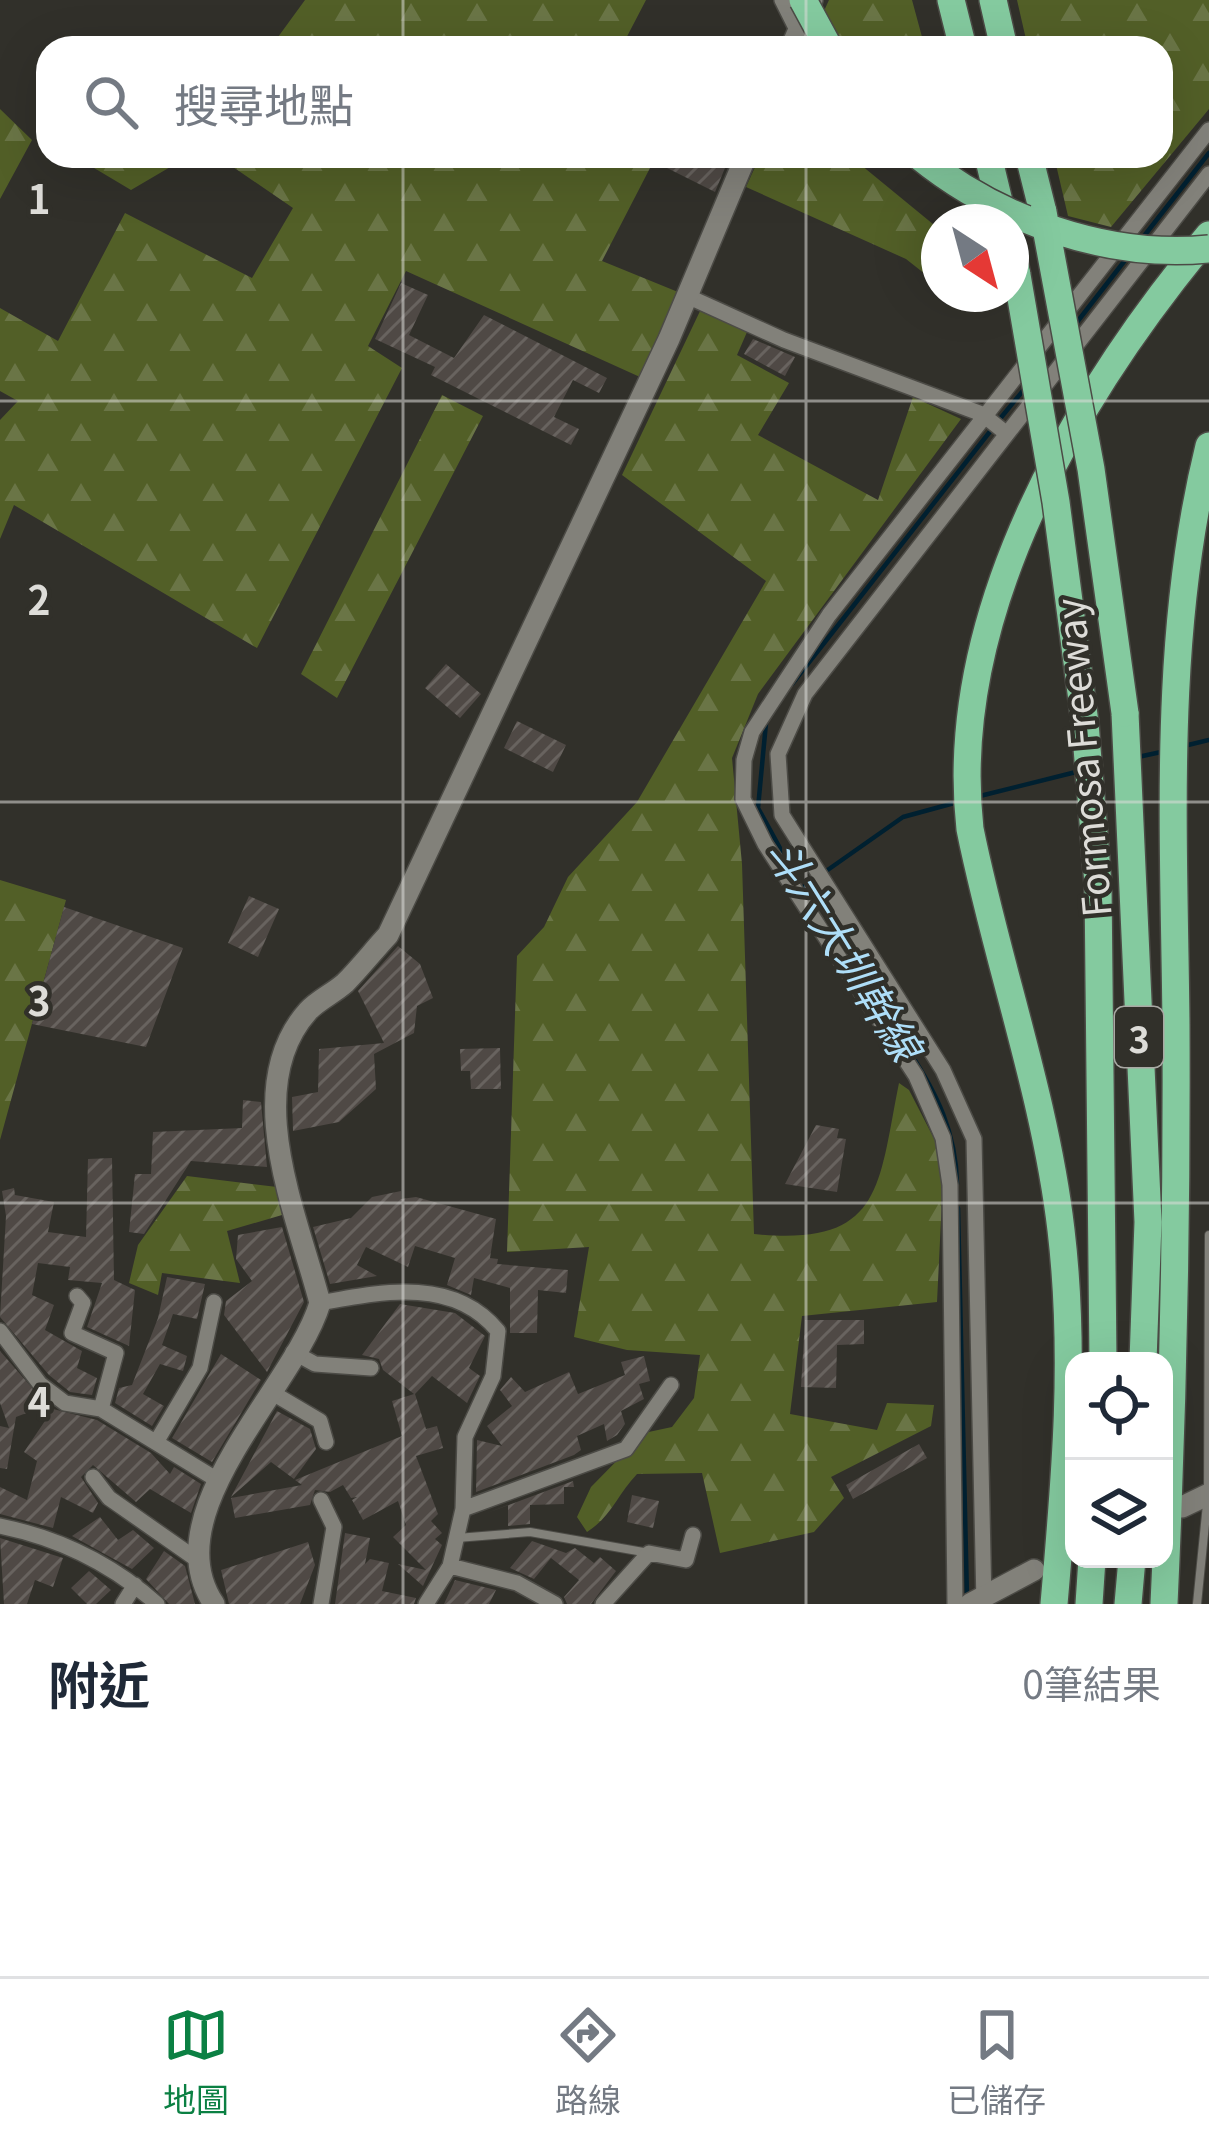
<!DOCTYPE html>
<html lang="zh-TW">
<head>
<meta charset="utf-8">
<style>
	:root { --surface:#fff; --page:#f6f6f7; --text:#1f2937; --muted:#747a83; --line:#e0e1e3; --accent:#0b8043 }
	body { margin:0; font-family:Georgia,"Noto Sans TC",serif; background:var(--page); color:var(--text) }
	.controls { position:absolute; right:36px; bottom:36px; display:grid; overflow:hidden; border-radius:24px; box-shadow:0 12px 48px #0002 }
	.controls button { width:108px; height:108px; display:grid; place-items:center; padding:0; border:0; border-bottom:3px solid var(--line); background:var(--surface); color:var(--text); font:60px sans-serif }
	.compass { position:absolute; left:921px; top:204px; width:108px; height:108px; border-radius:50%; background:var(--surface); box-shadow:0 12px 48px #0002; rotate:144deg }
	.list { margin:0; padding:0; list-style:none }
	h2 { display:flex; justify-content:space-between; align-items:center; height:156px; margin:0; padding:0 48px; font-size:51px }
	h2 small { font-size:39px; font-weight:400; color:var(--muted) }
	.icon { flex:none; width:66px; height:66px; fill:none; stroke:currentColor; stroke-width:2; stroke-linecap:round; stroke-linejoin:round }
	.map { position:relative; flex:none; width:1209px; height:1604px; overflow:hidden }
	.search { position:absolute; background:var(--surface); box-shadow:0 12px 48px #0002; left:36px; right:36px; top:36px; height:132px; display:flex; align-items:center; gap:30px; box-sizing:border-box; padding:0 42px; border-radius:36px; color:var(--muted); font-size:45px }
	.sheet { height:372px; background:var(--surface) }
	nav { display:flex; justify-content:space-around; align-items:center; box-sizing:border-box; height:168px; border-top:3px solid var(--line); background:var(--surface); font-size:33px; color:var(--muted) }
	nav a { display:grid; justify-items:center; gap:6px }
	nav .on { color:var(--accent) }
	.map>svg:first-child { display:block }
	.forest { fill:url(#forest-firs) }
	.lines { fill:none; stroke-linecap:round; stroke-linejoin:round }
	.stream { stroke:#002030; stroke-width:4.5 }
	.building { fill:url(#building-hatch) }
	.lane-casing { stroke:#4c4b46; stroke-width:10 }
	.street-casing { stroke:#4c4b46; stroke-width:18 }
	.secondary-casing { stroke:#4c4b46; stroke-width:24 }
	.highway-casing { stroke:#4c4b46; stroke-width:30 }
	.lane { stroke:#82817a; stroke-width:8 }
	.street { stroke:#82817a; stroke-width:15 }
	.secondary { stroke:#82817a; stroke-width:21 }
	.highway { stroke:#84ca9f; stroke-width:27 }
	.highway-bridge-casing { stroke:#4c4b46; stroke-width:30; stroke-linecap:butt }
	.highway-bridge { stroke:#84ca9f; stroke-width:27 }
	.grid { fill:none; stroke:#dddcd8; stroke-width:3; stroke-opacity:0.55 }
	.labels { text-anchor:middle; dominant-baseline:central; stroke-width:9; stroke-linejoin:round; paint-order:stroke }
	.shield { fill:#31302a; stroke:#a9a8a4; stroke-width:3 }
	.shield-label { font-size:36px; font-weight:bold; fill:#dddcd8 }
	.street-label { font-size:39px; fill:#dddcd8; stroke:#31302a }
	.water-label { font-size:42px; font-style:italic; fill:#aedef8; stroke:#31302a }
	.grid-label { font-size:39px; text-anchor:middle; font-weight:bold; fill:#dddcd8; stroke:#31302a; stroke-width:9; stroke-linejoin:round; paint-order:stroke }
</style>
</head>
<body>
<div class="map">
<svg width="1209" height="1604" viewBox="0 0 1209 1604">
	<defs>
		<pattern id="forest-firs" width="22" height="20" patternUnits="userSpaceOnUse" patternTransform="scale(3)"><rect width="22" height="20" fill="#525f27"/><path d="M5 1l3.5 6h-7zM16 11l3.5 6h-7z" fill="#6a7546"/></pattern>
		<pattern id="building-hatch" width="6" height="6" patternUnits="userSpaceOnUse" patternTransform="scale(3)"><rect width="6" height="6" fill="#4f4945"/><path d="M-1 1l2-2M0 6l6-6M5 7l2-2" fill="none" stroke="#68635f"/></pattern>
	</defs>
	<rect width="100%" height="100%" fill="#31302a"/>
	<!-- forest -->
	<path class="forest" d="M305,0H646L621,48H270Z
		M829,0H912L925,48H845L824,11Z
		M1017,0H1209V109L1111,227L1068,216L1054,156H1161V48H1028Z
		M0,109L32,140L0,199Z
		M74,156H117L133,163L142,156H189L131,190Z
		M217,156H623L650,168L602,261L678,292L640,377L406,271L368,346L402,368L257,648L14,505L0,539V420L18,401L0,391V308L58,341L125,213L252,278L293,208Z
		M760,156H850L939,229V285L906,259L746,187Z
		M701,309L747,332L737,355L789,383L758,435L878,500L913,397L961,419L758,694L732,758L742,864L754,1234C883,1247 878,1187 899,1083L909,1090L944,1158L937,1302L802,1316L790,1414L877,1430L887,1403L934,1405L931,1426L831,1477L844,1498L814,1532L720,1553L702,1473L637,1474C617,1495 612,1516 587,1532L577,1517L591,1487L644,1433L672,1427L694,1398L700,1355L627,1350L574,1337L589,1247L507,1252L517,956L544,927L568,877L637,802L766,581L622,475Z
		M442,395L483,416L337,698L301,674Z
		M0,880L66,900L0,1140Z
		M187,1176L277,1187L282,1215L227,1231L240,1283L162,1273L158,1295L129,1283L138,1245Z"/>
	<g class="lines">
		<!-- stream -->
		<path class="stream" d="M1144,236L1209,153
			M1074,326L1126,259
			M999,420L1026,387
			M792,684L992,429
			M766,723L758,808L798,881
			M1184,746L1209,740
			M1138,757L1161,752
			M980,796L1080,771
			M802,888L903,817L958,802
			M909,1051C937,1094 956,1132 957,1184
			M958,1208L967,1598"/>
	</g>
	<!-- building -->
	<path class="building" d="M643,156H730L715,192Z
		M401,283L428,295L409,335L454,358L484,315L607,378L599,393L573,380L554,417L579,429L571,445L431,375L435,367L375,339Z
		M753,339L795,357L785,376L744,354Z
		M446,664L481,694L460,718L425,688Z
		M517,721L566,745L553,772L504,748Z
		M249,896L279,909L258,957L228,943Z
		M64,907L183,948L146,1047L32,1024Z
		M398,946L420,964L433,998L417,1006L414,1033L374,1054L376,1089L339,1122L293,1131L292,1097L318,1092L319,1049L384,1043L358,991Z
		M500,1048L501,1089H471L470,1071H461L460,1049Z
		M243,1100L261,1102L267,1167L191,1161L144,1234L129,1232L135,1174H151L153,1132L242,1128Z
		M816,1125L839,1129L837,1138L846,1139L837,1192L785,1184Z
		M112,1158L114,1280L135,1290L129,1346L87,1327L102,1283L68,1280L70,1267L38,1263L32,1295L54,1305L45,1330L82,1351L77,1368L97,1378L92,1395L70,1392L49,1375L0,1317L6,1216L2,1191L14,1188L15,1195L54,1202L48,1232L86,1237L88,1159Z
		M401,1191V1199L416,1197L496,1219L490,1258L498,1259L497,1264L568,1270L566,1293L538,1290L537,1333H510V1288L474,1278L471,1295L447,1285L455,1258L415,1246L408,1267L366,1247L357,1265L377,1276L330,1284L313,1227L351,1218L372,1197Z
		M282,1227L304,1302L267,1372L224,1315L226,1301L252,1281L236,1259L238,1235Z
		M167,1277L205,1284L197,1319L173,1314L162,1345L187,1356L183,1371L160,1364L143,1394L164,1406L152,1426L115,1403L119,1388L132,1385L158,1318Z
		M400,1304L455,1313L485,1336L469,1368L480,1376L467,1403L432,1376L415,1394L426,1429L437,1426L443,1448L416,1456L438,1514L431,1521L442,1533L435,1539L442,1545L423,1586L398,1564L426,1570L393,1537L406,1525L398,1501L363,1520L352,1500L357,1497L351,1498L343,1485L330,1492L315,1490L310,1505L235,1518L231,1498L302,1485L295,1480L402,1436L392,1401L414,1394L383,1370L379,1359L362,1355Z
		M805,1320H864V1344L837,1345L836,1388L801,1387Z
		M0,1351L47,1405L16,1417L7,1469L0,1468V1426L9,1428L0,1403Z
		M221,1354L261,1380L212,1462L172,1438Z
		M644,1356L650,1381L639,1384L644,1399L621,1411L625,1424L617,1435L607,1441L604,1424L577,1436L581,1450L574,1455L476,1492L477,1440L502,1446L487,1426L512,1406L500,1390L511,1377L525,1392L569,1372L578,1394L625,1375L621,1362Z
		M53,1409L97,1420L151,1453L170,1474L174,1467L201,1484L191,1513L150,1489L136,1502L93,1465L81,1477L98,1503L93,1513L61,1497L53,1528L0,1514V1487L27,1500L37,1461L24,1452Z
		M277,1411L310,1429L316,1449L294,1479L271,1462L231,1497Z
		M919,1444L927,1458L853,1499L846,1485Z
		M573,1481L574,1487H564V1504L530,1505V1524L508,1526V1505L487,1513Z
		M632,1495L659,1501L653,1528L627,1522Z
		M100,1517L118,1540L133,1530L154,1548L132,1569L72,1536Z
		M345,1533L370,1538L365,1564L370,1559L389,1563L382,1591L416,1598L414,1604H335Z
		M0,1538L63,1558L53,1587L35,1580L27,1604H4Z
		M532,1541L566,1553L575,1548L594,1563L600,1557L616,1571L591,1604H567L564,1597L579,1580L551,1558L534,1579L510,1568Z
		M308,1542L315,1565L300,1604H229L221,1570Z
		M164,1551L185,1566L195,1604H169L146,1579Z
		M89,1571L111,1590L96,1604H87L71,1588Z
		M455,1580L496,1590L489,1604H444Z"/>
	<g class="lines">
		<defs>
			<path id="lane" d="M457,1538L530,1532L649,1553
				M1197,1604L1208,1494L1209,1235"/>
			<path id="street" d="M782,0L798,32
				M687,296L784,340L982,414L1007,434
				M77,1296L83,1303L72,1333L116,1353L101,1409
				M320,1303C380,1292 453,1276 498,1331L493,1376L465,1437L463,1509L450,1566L426,1604
				M0,1331L40,1384L65,1403L101,1409L219,1481
				M293,1352L315,1364L371,1368
				M271,1392L320,1421L326,1442
				M158,1439L200,1368L214,1302
				M93,1477L109,1498L199,1561
				M321,1500L334,1527L321,1604
				M463,1509L626,1449L671,1385
				M0,1526C59,1538 112,1564 157,1604
				M450,1566L517,1583L555,1604
				M123,1604L135,1585
				M603,1604L649,1553L686,1560L693,1535
				M955,1604L950,1185L943,1138L916,1076L765,844L743,799L744,760L752,732L829,615L1209,130
				M984,1604L974,1139L943,1070L782,815L778,754L805,694L1209,174"/>
			<path id="secondary" d="M791,48L812,0
				M1182,1507L1209,1494
				M214,1604C152,1513 295,1387 320,1303C298,1217 239,1088 308,1011C318,1000 334,993 345,983C360,968 374,950 388,935L669,339L746,156
				M970,1604L1034,1570"/>
			<path id="highway" d="M951,0L963,48
				M993,0L1004,48
				M988,156L1004,222
				M1029,156L1043,212
				M1011,250L1017,275
				M1125,713L1148,1222L1143,1361
				M1085,723L1098,884L1103,1361
				M1054,1604C1065,1479 1076,1356 1061,1230C1045,1094 997,963 970,829C946,614 1076,395 1209,235
				M1089,1604L1092,1559
				M1128,1604L1132,1559
				M1164,1604C1173,1410 1177,1218 1176,1024C1174,830 1162,636 1209,446"/>
		</defs>
		<!-- lane casing -->
		<use href="#lane" class="lane-casing"/>
		<!-- street casing -->
		<use href="#street" class="street-casing"/>
		<!-- secondary casing -->
		<use href="#secondary" class="secondary-casing"/>
		<!-- highway casing -->
		<use href="#highway" class="highway-casing"/>
		<!-- lane -->
		<use href="#lane" class="lane"/>
		<!-- street -->
		<use href="#street" class="street"/>
		<!-- secondary -->
		<use href="#secondary" class="secondary"/>
		<!-- highway -->
		<use href="#highway" class="highway"/>
		<defs>
			<path id="highway-bridge" d="M803,0L829,48
				M919,156C998,220 1107,259 1209,249
				M1043,212L1091,469L1125,713
				M1017,275L1056,502L1085,723"/>
		</defs>
		<!-- highway-bridge casing -->
		<use href="#highway-bridge" class="highway-bridge-casing"/>
		<!-- highway-bridge -->
		<use href="#highway-bridge" class="highway-bridge"/>
	</g>
	<!-- grid -->
	<path class="grid" d="M403,0V48M806,0V48M403,156V1604M806,156V1604M0,401H1209M0,802H1209M0,1203H1209"/>
	<g class="labels">
		<!-- shield labels -->
		<rect class="shield" x="1115" y="1007" width="48" height="60" rx="9"/>
		<g class="shield-label">
			<text x="1139" y="1037">3</text>
		</g>
		<!-- street labels -->
		<g class="street-label">
			<text transform="translate(1081 758) rotate(-95)">Formosa Freeway</text>
		</g>
		<!-- water labels -->
		<g class="water-label">
			<text transform="translate(846 948) rotate(58)">斗六大圳幹線</text>
		</g>
	</g>
	<g class="grid-label">
		<text x="39" y="214">1</text>
		<text x="39" y="615">2</text>
		<text x="39" y="1016">3</text>
		<text x="39" y="1417">4</text>
	</g>
</svg>
<div class="controls">
<button><svg class="icon" aria-label="locate" viewBox="0 0 24 24"><circle cx="12" cy="12" r="6"/><path d="M12 2v4M12 18v4M2 12h4M18 12h4"/></svg></button>
<button><svg class="icon" aria-label="layers" viewBox="0 0 24 24"><path d="M12 4l9 5-9 5-9-5zM3 14l9 5 9-5"/></svg></button>
</div>
<svg class="compass" viewBox="-18 -18 36 36"><path d="M0-13l5 13h-10z" fill="#e53935"/><path d="M0 13l5-13h-10z" fill="#747a83"/></svg>
<div class="search"><svg class="icon" aria-label="search" viewBox="0 0 24 24"><circle cx="10" cy="10" r="6"/><path d="M15 15l6 6"/></svg>搜尋地點</div>
</div>
<section class="sheet">
<h2>附近<small>0筆結果</small></h2>
<ul class="list">
</ul>
</section>
<nav>
<a class="on"><svg class="icon" aria-label="map" viewBox="0 0 24 24"><path d="M3 6l6-2 6 2 6-2v14l-6 2-6-2-6 2zM9 4v14M15 6v14"/></svg>地圖</a>
<a><svg class="icon" aria-label="directions" viewBox="0 0 24 24"><path d="M12 3l9 9-9 9-9-9zM9 14v-3h6M13 9l2 2-2 2"/></svg>路線</a>
<a><svg class="icon" aria-label="saved" viewBox="0 0 24 24"><path d="M7 4h10v16l-5-4-5 4z"/></svg>已儲存</a>
</nav>
</body>
</html>
